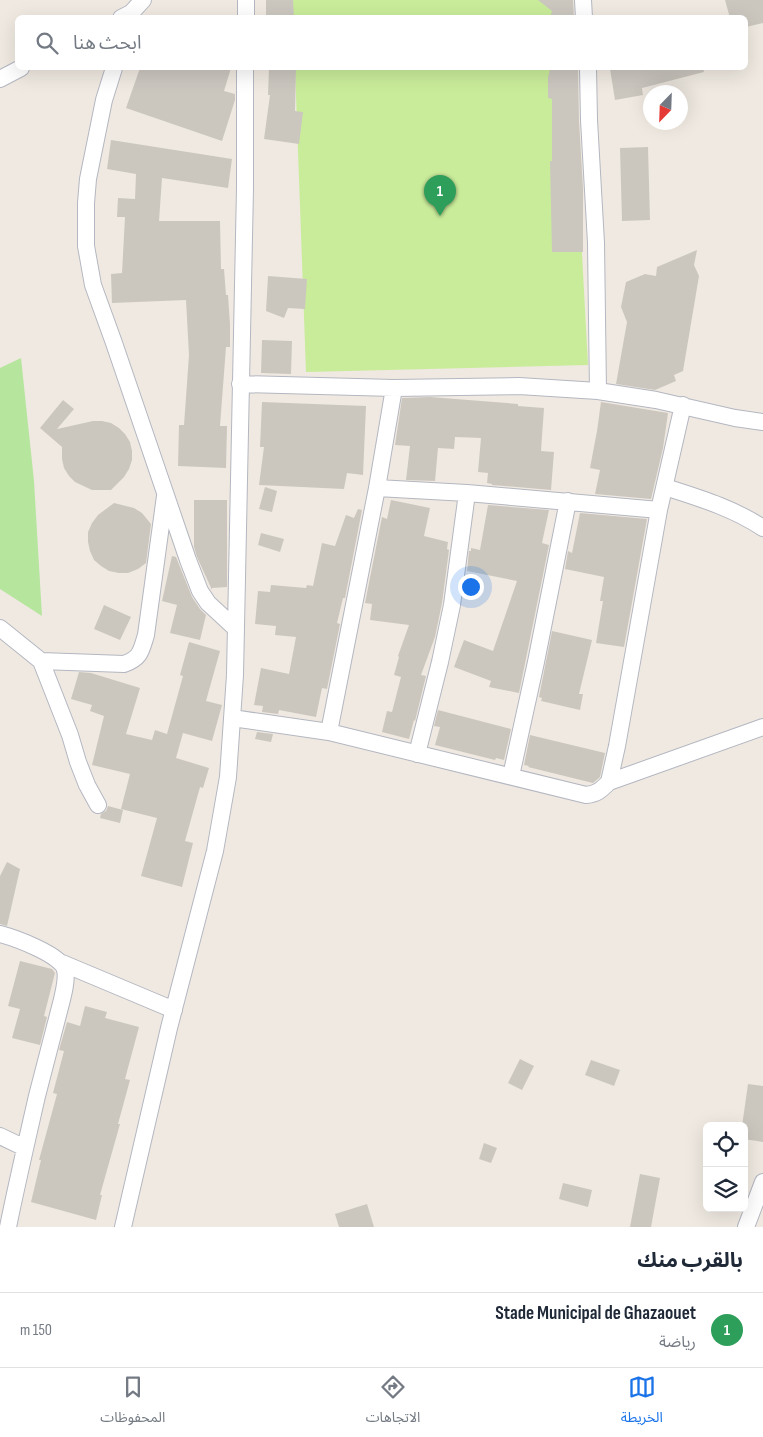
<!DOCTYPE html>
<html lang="ar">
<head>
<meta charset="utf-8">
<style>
	:root { --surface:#fff; --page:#f6f6f7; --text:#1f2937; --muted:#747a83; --line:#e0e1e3; --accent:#1a73e8 }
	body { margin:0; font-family:"Sofia Sans Condensed","Noto Sans Arabic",sans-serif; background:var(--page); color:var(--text); direction:rtl }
	.controls { position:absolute; right:15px; bottom:15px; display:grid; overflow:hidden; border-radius:8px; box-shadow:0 5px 20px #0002 }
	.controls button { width:45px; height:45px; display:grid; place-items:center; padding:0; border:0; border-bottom:1px solid var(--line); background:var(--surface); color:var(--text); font:25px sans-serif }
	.compass { position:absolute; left:643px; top:85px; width:45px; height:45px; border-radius:50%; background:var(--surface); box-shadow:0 5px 20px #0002; rotate:203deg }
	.you { position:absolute; left:470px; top:586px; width:18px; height:18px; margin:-12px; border:4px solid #fff; border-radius:50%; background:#1a73e8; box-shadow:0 0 0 8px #1a73e833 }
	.badge { display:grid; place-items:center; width:32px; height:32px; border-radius:50%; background:var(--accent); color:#fff; font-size:16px; font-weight:700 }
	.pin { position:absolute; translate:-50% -41px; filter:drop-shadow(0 1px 2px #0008) }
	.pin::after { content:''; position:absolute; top:26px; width:18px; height:15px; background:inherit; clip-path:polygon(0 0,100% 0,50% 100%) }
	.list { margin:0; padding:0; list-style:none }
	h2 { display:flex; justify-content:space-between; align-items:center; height:65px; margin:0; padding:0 20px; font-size:21px }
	h2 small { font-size:16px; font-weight:400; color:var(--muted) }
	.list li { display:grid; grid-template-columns:32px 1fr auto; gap:15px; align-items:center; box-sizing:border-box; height:75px; padding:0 20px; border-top:1px solid var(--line) }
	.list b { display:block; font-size:19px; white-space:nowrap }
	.list p { margin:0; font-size:16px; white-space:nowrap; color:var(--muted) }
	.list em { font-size:16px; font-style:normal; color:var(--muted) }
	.icon { flex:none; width:28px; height:28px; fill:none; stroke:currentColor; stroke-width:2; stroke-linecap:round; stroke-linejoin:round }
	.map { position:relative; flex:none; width:763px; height:1227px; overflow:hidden; direction:ltr }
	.search { position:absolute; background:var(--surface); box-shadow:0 5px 20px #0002; left:15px; right:15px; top:15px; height:55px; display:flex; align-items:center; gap:12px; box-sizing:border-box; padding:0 18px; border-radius:8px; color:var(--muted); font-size:19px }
	.sheet { height:140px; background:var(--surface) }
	nav { display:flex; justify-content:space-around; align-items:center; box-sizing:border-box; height:70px; border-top:1px solid var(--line); background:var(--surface); font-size:14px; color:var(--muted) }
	nav a { display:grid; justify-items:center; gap:2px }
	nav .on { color:var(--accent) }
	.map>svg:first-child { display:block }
	.green { fill:#b6e59e }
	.pitch { fill:#c9ec9a }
	.building { fill:#cbc7bf }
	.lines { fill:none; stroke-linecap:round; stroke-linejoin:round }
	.street-casing { stroke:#b4b7c1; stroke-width:18 }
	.street { stroke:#fff; stroke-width:16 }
</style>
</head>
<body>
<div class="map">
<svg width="763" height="1227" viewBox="0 0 763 1227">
	<rect width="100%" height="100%" fill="#efe9e1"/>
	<!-- green -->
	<path class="green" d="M21,358L34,481L42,616L0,589V368Z"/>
	<!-- pitch -->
	<path class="pitch" d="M292,0H569L570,17H293Z
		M295,68H572L588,365L306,372Z"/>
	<!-- building -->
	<path class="building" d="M266,0H293L294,18H266Z
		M538,0H573L574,18H550L552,11Z
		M725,0H763V23L746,27V18H730Z
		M140,68H231L224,91L235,94V100L222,141L126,108Z
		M269,68H296L295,111L303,112L299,144L264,139L270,95H268Z
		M562,68H578L579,121L583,188V252H552L550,161H552V99L548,98V77L550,69H562Z
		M617,68H703L704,72L642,88L643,95L615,100L610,69Z
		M111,140L232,159L228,188L162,178L159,221H220L221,269H224L226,295H228L230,324V347H226L220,426H227L226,468L178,466L179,425H184L189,355L186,300L112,303L111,274L122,273L125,217H117L118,198L135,199L136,174L107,169Z
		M648,147L650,220L622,221L620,148Z
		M697,250L694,265L699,276L683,371L674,375L676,381L655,390L616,384L627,322L621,307L626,282L645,274L656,276L657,267Z
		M268,276L307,279L305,309L288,308L284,318L266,311Z
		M262,340L292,341L291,374L261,373Z
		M430,397L518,404V406L544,408L541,451L554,452L551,490L492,485V484L487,483L488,473L478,472L481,438L455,437L454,449L438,448L435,481L406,480L410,446L395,445L402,398Z
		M63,400L74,409L57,429L93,421H102L111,423L119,428L125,434L130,442L132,451V460L129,469L124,477L111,490H92L75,482L69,476L64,468L62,459V447L40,428Z
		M262,402L366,406L363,475L347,473L344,489L259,485L264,447H260Z
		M601,402L668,413L663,448L651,499L595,494L600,470L590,468L597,431Z
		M265,487L277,491L272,512L259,509Z
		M194,500H227V587L212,588V590L197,557L194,547Z
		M391,500L430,508L424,536L448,542L447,549L449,550L442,603L435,637L421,675L426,676L415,721L414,720L409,739L382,732L387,711L392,712L401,677L394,675L399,657L398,656L409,625L370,620L372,604L365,603L382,517L387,519Z
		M114,503L134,508L142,513L151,524L146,563L138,569L128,573H119L109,571L101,566L94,560L90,551L88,542V532L92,523L98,515Z
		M488,505L549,510L542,543L549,545L519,693L489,687L491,681L454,667L464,640L493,651L517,581L467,571L469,551H471V548L480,550Z
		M358,509L362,510L345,598H343L337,623L340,624L327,689L322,688L316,717L279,710L278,714L262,712L263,706L254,705L261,668L289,674L296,637L275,635L276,626L255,624L258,591L270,592L271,585L306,588L307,585L313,586L322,543L335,546L346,515L354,518Z
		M580,513L647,519L624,647L596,643L603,601H600L604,577L565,569L568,551L572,553Z
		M261,533L284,539L280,552L258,545Z
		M172,556L176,557L192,597L200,609L206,615L200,640L170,633L177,605L162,601Z
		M104,605L131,617L120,640L94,629Z
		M552,631L592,640L579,694H583L580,710L541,701L542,698L539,697Z
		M189,642L220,651L206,701L222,705L212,741L183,733L176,758L209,768L203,788L200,787L185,841L193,843L182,887L141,876L157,818L121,809L130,774L92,765L104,716L90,711L92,705L71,699L79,672L91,673L140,688L126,734L152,740L155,730L167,734L183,676L180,675Z
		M438,710L511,729L504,760L496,758L495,760L435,745L440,727L434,726Z
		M257,732L273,734L271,742L255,739Z
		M530,735L605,753L600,777L593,783L528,767L529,766L524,765Z
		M108,806L123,810L120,823L100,818L101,814L106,811Z
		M7,862L20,869L7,926L0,924V876Z
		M20,961L52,969L55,973L44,1016L47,1017L40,1045L12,1038L20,1009L8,1006Z
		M85,1006L107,1012L105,1018L139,1027L125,1079L130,1080L118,1124H120L100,1195H102L96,1220L31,1202L41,1160H39L57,1094L53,1093L64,1051L59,1050L67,1022L80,1026Z
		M520,1059L534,1066L522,1090L508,1083Z
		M591,1060L620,1070L614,1086L585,1075Z
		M748,1084L763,1086V1142L744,1139V1126H742Z
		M484,1143L497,1148L491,1163L479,1159Z
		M640,1174L660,1178L651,1227H630Z
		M563,1183L592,1190L588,1207L559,1199Z
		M367,1204L374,1227H339L335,1214Z"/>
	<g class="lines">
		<defs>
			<path id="street" d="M583,0L584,18
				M121,18L131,13L143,0
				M246,18V0
				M114,68L104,100L88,179L86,203V246L93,285L114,343L188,560L200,591L208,603L235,628
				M588,68L589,120L596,243L598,391
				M0,79L21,68
				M240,384L394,388L519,386L598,391L656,400L735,418L763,422
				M665,487C699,498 733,508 763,528
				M377,488L467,493L659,510
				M0,628L41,661L70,735L78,762L87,785L98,805
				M41,661L124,664C141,658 141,651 146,635L165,496
				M232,718L329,732L586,795C597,794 601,790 609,782L763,727
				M329,732L377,488L394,388
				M417,754L440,662L452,605L467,493
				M511,776L536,662L568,501
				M609,782L617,746L659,510L683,405
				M0,934C15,938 62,955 65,970C68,981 61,1003 58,1015C51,1042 44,1069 37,1096C27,1140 17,1183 8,1227
				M62,963L174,1010
				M0,1136L25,1148
				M123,1227L169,1028L215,851L228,777L235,675L245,188V68
				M746,1227L763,1182"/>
		</defs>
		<!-- street casing -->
		<use href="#street" class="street-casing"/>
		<!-- street -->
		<use href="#street" class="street"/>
	</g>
</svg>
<div class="controls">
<button><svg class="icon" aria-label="locate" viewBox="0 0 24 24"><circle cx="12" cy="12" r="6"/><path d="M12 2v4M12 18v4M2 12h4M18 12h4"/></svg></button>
<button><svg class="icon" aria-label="layers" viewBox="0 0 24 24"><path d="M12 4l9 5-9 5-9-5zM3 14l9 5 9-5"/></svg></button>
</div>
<svg class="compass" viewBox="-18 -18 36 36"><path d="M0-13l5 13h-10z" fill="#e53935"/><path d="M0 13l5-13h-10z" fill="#747a83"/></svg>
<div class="you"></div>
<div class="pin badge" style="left:440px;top:216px;background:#2e9e5b">1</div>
<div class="search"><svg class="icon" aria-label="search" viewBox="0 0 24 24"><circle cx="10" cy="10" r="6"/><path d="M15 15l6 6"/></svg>ابحث هنا</div>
</div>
<section class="sheet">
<h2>بالقرب منك<small></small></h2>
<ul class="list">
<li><span class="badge" style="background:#2e9e5b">1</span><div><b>Stade Municipal de Ghazaouet</b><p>رياضة</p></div><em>150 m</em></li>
</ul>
</section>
<nav>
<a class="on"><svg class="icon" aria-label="map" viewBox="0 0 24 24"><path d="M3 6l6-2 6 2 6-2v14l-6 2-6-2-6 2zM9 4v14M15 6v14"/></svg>الخريطة</a>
<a><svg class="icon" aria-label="directions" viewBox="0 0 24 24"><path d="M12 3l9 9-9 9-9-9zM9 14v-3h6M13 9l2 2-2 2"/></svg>الاتجاهات</a>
<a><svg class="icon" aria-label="saved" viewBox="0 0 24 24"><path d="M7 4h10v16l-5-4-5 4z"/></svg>المحفوظات</a>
</nav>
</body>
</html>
